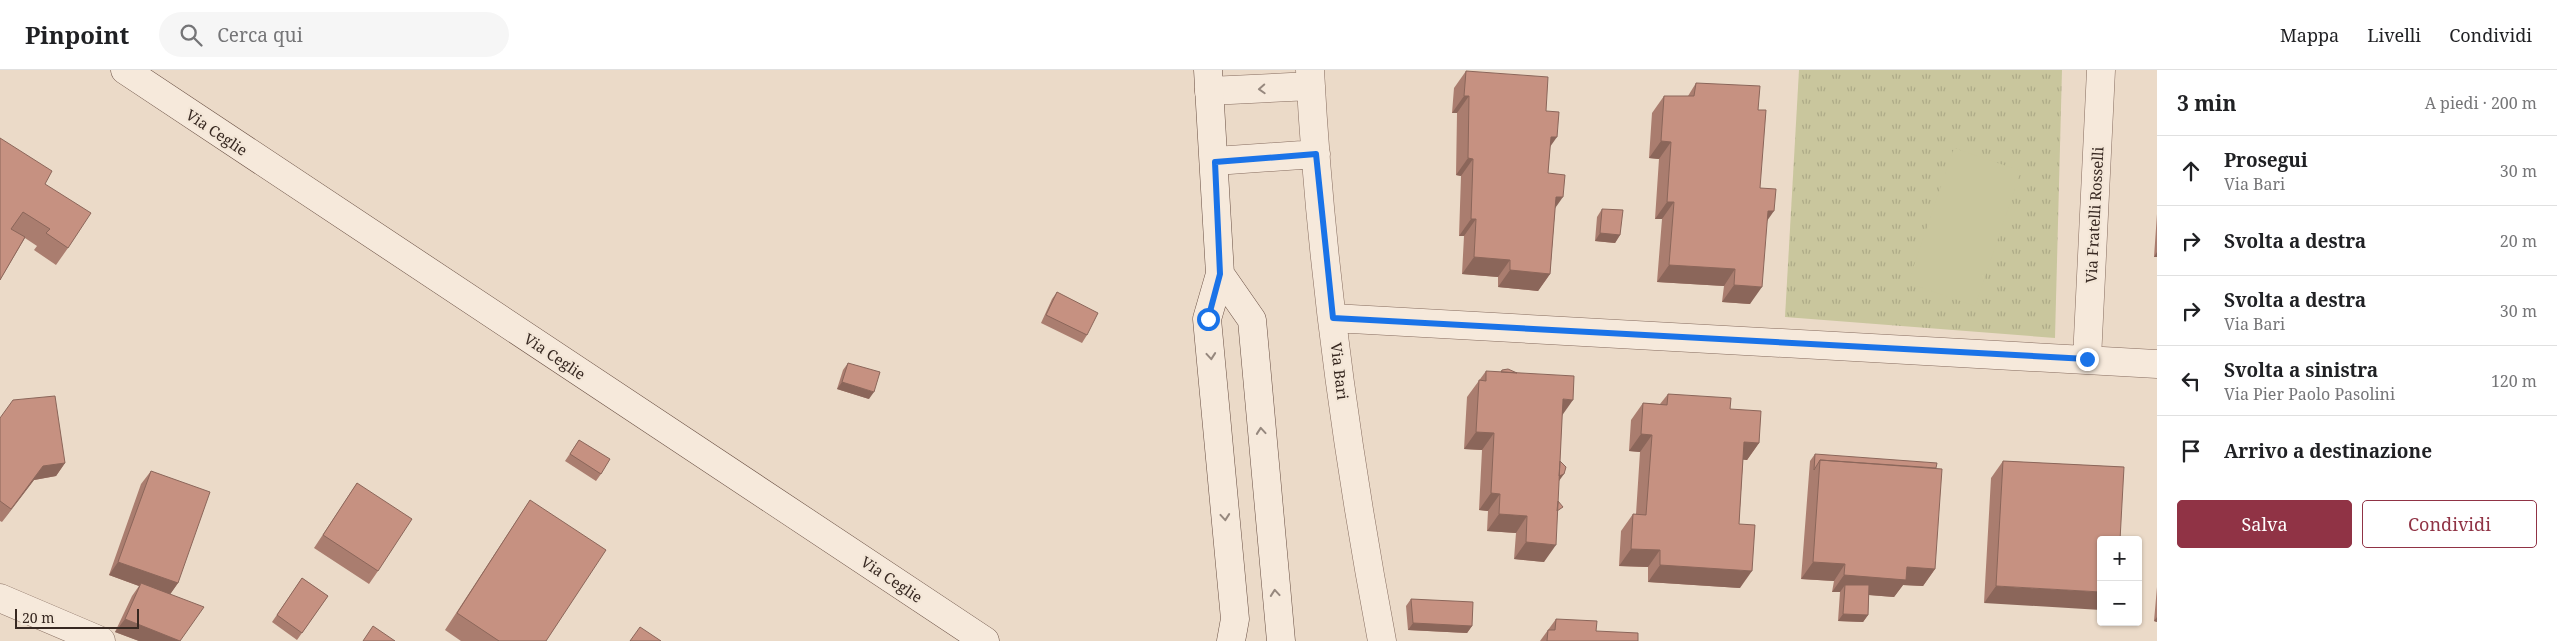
<!DOCTYPE html>
<html lang="it">
<head>
<meta charset="utf-8">
<style>
	:root { --surface:#fff; --page:#f6f6f6; --text:#202124; --muted:#757577; --line:#e0e0e0; --accent:#903345 }
	body { margin:0; font-family:"Noto Serif",serif; background:var(--page); color:var(--text) }
	.controls { position:absolute; right:15px; bottom:15px; display:grid; overflow:hidden; border-radius:5px; box-shadow:0 1px 4px #0004 }
	.controls button { width:45px; height:45px; display:grid; place-items:center; padding:0; border:0; border-bottom:1px solid var(--line); background:var(--surface); color:var(--text); font:25px sans-serif }
	.scale { position:absolute; left:15px; bottom:12px; width:124px; box-sizing:border-box; padding-left:5px; border:2px solid #372821; border-top:0; font-size:14px; line-height:18px; white-space:nowrap; color:#372821; -webkit-text-stroke:4px #f3e6d7; paint-order:stroke }
	.stop { position:absolute; width:15px; height:15px; margin:-11px; border:4px solid #1a73e8; border-radius:50%; background:#fff }
	.stop.end { background:#1a73e8; border-color:#fff; box-shadow:0 1px 5px #0008 }
	.list { margin:0; padding:0; list-style:none }
	h2 { display:flex; justify-content:space-between; align-items:center; height:65px; margin:0; padding:0 20px; font-size:21px }
	h2 small { font-size:16px; font-weight:400; color:var(--muted) }
	.list li { display:grid; grid-template-columns:32px 1fr auto; gap:15px; align-items:center; box-sizing:border-box; height:70px; padding:0 20px; border-top:1px solid var(--line) }
	.list b { display:block; font-size:19px; white-space:nowrap }
	.list p { margin:0; font-size:16px; white-space:nowrap; color:var(--muted) }
	.list em { font-size:16px; font-style:normal; color:var(--muted) }
	.actions { display:flex; gap:10px; padding:15px 20px }
	.actions a { flex:1; padding:11px 0; border:1px solid var(--accent); border-radius:5px; text-align:center; font-size:18px; color:var(--accent) }
	.actions .main { background:var(--accent); color:#fff }
	.icon { flex:none; width:28px; height:28px; fill:none; stroke:currentColor; stroke-width:2; stroke-linecap:round; stroke-linejoin:round }
	.map { position:relative; flex:none; width:2157px; height:571px; overflow:hidden }
	header { display:flex; align-items:center; gap:30px; box-sizing:border-box; height:70px; padding:0 25px; background:var(--surface); border-bottom:1px solid var(--line) }
	header strong { font-size:24px }
	nav { display:flex; gap:28px; margin-inline-start:auto; font-size:18px }
	.search { width:350px; height:45px; background:var(--page); display:flex; align-items:center; gap:12px; box-sizing:border-box; padding:0 18px; border-radius:28px; color:var(--muted); font-size:19px }
	main { display:flex }
	aside { flex:1; background:var(--surface) }
	.map>svg:first-child { display:block }
	.park { fill:url(#park-tufts) }
	.pitch { fill:#c9c69d }
	.lines { fill:none; stroke-linecap:round; stroke-linejoin:round }
	.street-casing { stroke:#866c5f; stroke-width:29 }
	.secondary-casing { stroke:#684e42; stroke-width:29 }
	.street { stroke:#f6e9db; stroke-width:28 }
	.secondary { stroke:#f6e9db; stroke-width:28 }
	.wall { fill:#aa7d6f }
	.shaded-wall { fill:#8b665a }
	.building { fill:#c69181; stroke:#8b665a }
	.oneway { stroke:#96887e }
	.route { stroke:#1a73e8; stroke-width:6 }
	.labels { text-anchor:middle; dominant-baseline:central; stroke-width:4.5; stroke-linejoin:round; paint-order:stroke }
	.street-label { font-size:15px; fill:#372821; stroke:#f3e6d7 }
</style>
</head>
<body>
<header>
<strong>Pinpoint</strong>
<div class="search"><svg class="icon" aria-label="search" viewBox="0 0 24 24"><circle cx="10" cy="10" r="6"/><path d="M15 15l6 6"/></svg>Cerca qui</div>
<nav><a>Mappa</a><a>Livelli</a><a>Condividi</a></nav>
</header>
<main>
<div class="map">
<svg width="2157" height="571" viewBox="0 0 2157 571">
	<defs>
		<pattern id="park-tufts" width="24" height="20" patternUnits="userSpaceOnUse" patternTransform="scale(1.25)"><rect width="24" height="20" fill="#c9c69d"/><path d="M3 7l-1-3M5 7V3M7 7l1-3M15 17l-1-3M17 17v-4M19 17l1-3" fill="none" stroke="#adaa87"/></pattern>
	</defs>
	<rect width="100%" height="100%" fill="#ebdac8"/>
	<!-- park -->
	<path class="park" d="M1799,0H2062L2055,268L1785,247Z"/>
	<!-- pitch -->
	<path class="pitch" d="M1954,78L2021,101L1975,236L1908,213Z"/>
	<g class="lines">
		<defs>
			<path id="street" d="M1310,0C1320,190 1347,385 1382,571
				M1209,21L1311,16
				M1215,91L1316,84
				M1333,248L2157,294
				M2087,289L2101,0
				M0,528L101,571"/>
			<path id="secondary" d="M125,0L985,571
				M1208,0L1220,204L1207,249L1235,549L1231,571
				M1220,204L1252,250L1281,571"/>
		</defs>
		<!-- street casing -->
		<use href="#street" class="street-casing"/>
		<!-- secondary casing -->
		<use href="#secondary" class="secondary-casing"/>
		<!-- street -->
		<use href="#street" class="street"/>
		<!-- secondary -->
		<use href="#secondary" class="secondary"/>
	</g>
	<!-- wall -->
	<path class="wall" d="M1466,1L1546,41L1550,77L1548,103L1555,139L1550,204L1538,221L1498,217V207L1462,204L1464,166H1459L1461,106L1456,105L1457,43H1452L1454,18Z
		M1696,13L1758,40L1760,118L1767,151L1750,234L1722,232L1724,216L1657,212L1662,149H1655L1659,89L1649,88L1652,43L1664,26H1688Z
		M0,68L45,114L68,178L56,195L34,180L37,176L25,168L0,210Z
		M1602,139L1620,165L1615,173L1595,171L1597,147Z
		M2157,144V187H2154Z
		M1057,222L1087,265L1082,273L1041,253L1052,229Z
		M848,293L869,329L837,319L843,300Z
		M1486,301L1562,346L1557,445L1544,492L1514,489L1516,463L1487,461L1488,441L1479,440L1482,380L1464,379L1467,327Z
		M1668,324L1730,339L1759,373L1747,390L1743,389L1739,454L1740,518L1648,512V497L1619,496L1621,461L1633,444H1636L1640,382L1629,381L1631,350L1643,333L1660,334Z
		M0,348L65,393L56,406L34,410L2,452L0,451Z
		M579,370L601,404L596,411L565,391Z
		M1815,384L1935,499L1923,516L1903,515L1894,527L1869,525L1868,545L1863,552L1838,551L1840,522H1832L1834,511L1801,509L1810,391Z
		M2003,391L2124,397L1984,533L1991,408Z
		M151,401L178,513L170,524L180,571H139L115,562L132,526L139,516L109,505L141,414Z
		M357,413L378,501L369,514L314,478Z
		M530,430L546,571H461L445,560Z
		M302,508L328,526L297,570L272,552Z
		M2157,517V552L2154,551Z
		M1411,529L1472,556L1467,563L1408,560L1406,536Z
		M1556,549L1596,561L1638,571H1540Z"/>
	<!-- shaded-wall -->
	<path class="shaded-wall" d="M1464,26H1469L1457,43H1452Z
		M1551,67H1557L1545,84Z
		M1661,71L1671,72L1659,89L1649,88Z
		M1468,88L1473,89L1461,106L1456,105Z
		M1556,127H1563L1551,144Z
		M1667,132H1674L1662,149H1655Z
		M1768,141H1774L1762,158Z
		M1471,149H1476L1464,166H1459Z
		M1600,163L1620,165L1615,173L1595,171Z
		M2157,182V187H2154Z
		M1474,187L1510,190L1498,207L1462,204Z
		M1669,195L1735,199L1724,216L1657,212Z
		M1510,200L1550,204L1538,221L1498,217Z
		M1734,215L1762,217L1750,234L1722,232Z
		M842,312L874,322L869,329L837,319Z
		M1563,329L1573,330L1561,347Z
		M1476,362L1494,363L1482,380L1464,379Z
		M1641,364L1652,365L1640,382L1629,381Z
		M1744,372L1759,373L1747,390L1732,389Z
		M65,393L56,406L34,410L2,452L43,396Z
		M1564,404L1559,411L1553,408Z
		M1491,423L1500,424L1488,441L1479,440Z
		M1499,444L1527,446L1516,463L1487,461Z
		M1526,472L1556,475L1544,492L1514,489Z
		M1631,479L1660,480L1648,497L1619,496Z
		M118,492L178,513L169,526L141,513L139,516L109,505Z
		M1813,492L1845,494L1834,511L1801,509Z
		M1660,495L1752,501L1740,518L1648,512Z
		M1907,497L1935,499L1923,516L1903,515L1894,527L1844,523L1845,515L1840,522H1832L1844,505Z
		M1996,516L2101,522V540L1984,533Z
		M1843,544L1868,545L1863,552L1838,551Z
		M2157,547V552L2154,551Z
		M125,549L180,571H139L115,562Z
		M1413,553L1472,556L1467,563L1408,560Z"/>
	<!-- building -->
	<path class="building" d="M1466,1L1548,7L1546,41L1559,42L1557,67H1551L1548,103L1565,105L1563,127H1556L1550,204L1510,200V190L1474,187L1476,149H1471L1473,89L1468,88L1469,26H1464Z
		M1696,13L1760,16L1758,40H1766L1760,118L1776,119L1774,141H1768L1762,217L1734,215L1735,199L1669,195L1674,132H1667L1671,72L1661,71L1664,26H1694Z
		M0,68L52,101L45,114L91,143L68,178L46,163L50,159L23,142L11,159L25,167L0,210Z
		M1602,139L1623,140L1620,165L1600,163Z
		M1057,222L1098,243L1087,265L1046,245Z
		M848,293L880,302L874,322L842,312Z
		M1508,299L1517,303L1501,302L1502,300Z
		M1486,301L1574,306L1573,330L1563,329L1556,475L1526,472L1527,446L1499,444L1500,424L1491,423L1494,363L1476,362L1479,310L1486,311Z
		M1668,324L1731,328L1730,339L1761,341L1759,373L1744,372L1739,454L1755,455L1752,501L1660,495V480L1631,479L1633,444L1646,445L1652,365L1641,364L1643,333L1667,335Z
		M55,326L65,393L43,396L11,439L0,431V348L13,330Z
		M579,370L610,389L601,404L570,384Z
		M1815,384L1937,393L1936,398L1820,390L1814,400Z
		M1820,390L1942,399L1935,499L1907,497L1906,510L1844,505L1845,494L1813,492Z
		M1560,391L1566,397L1564,404L1559,406Z
		M2003,391L2124,397L2120,470H2101V522L1996,516Z
		M151,401L210,422L178,513L118,492Z
		M357,413L412,449L378,501L323,465Z
		M530,430L606,480L546,571H499L457,543Z
		M1558,431L1563,437L1557,441Z
		M302,508L328,526L302,563L277,545Z
		M141,513L204,537L180,571L125,549Z
		M1845,515H1869L1868,545L1843,544Z
		M1411,529L1473,532L1472,556L1413,553Z
		M1556,549L1597,551L1596,561L1638,563V571H1547L1548,560H1555Z
		M373,556L395,571H363Z
		M640,557L661,571H630Z"/>
	<!-- one-way arrows -->
	<defs><path id="oneway-chevron" d="M-2-3.5L2.5 0L-2 3.5" fill="none" stroke-width="1.6" stroke-linecap="round" stroke-linejoin="round" transform="scale(1.25)"/></defs>
	<g class="oneway">
		<use href="#oneway-chevron" transform="translate(1262 19) rotate(177)"/>
		<use href="#oneway-chevron" transform="translate(1211 286) rotate(85)"/>
		<use href="#oneway-chevron" transform="translate(1261 361) rotate(-95)"/>
		<use href="#oneway-chevron" transform="translate(1225 447) rotate(85)"/>
		<use href="#oneway-chevron" transform="translate(1275 523) rotate(-95)"/>
	</g>
	<g class="lines">
		<!-- route -->
		<path class="route" d="M1208,249L1220,204L1215,92L1316,84L1333,248L2087,289"/>
	</g>
	<g class="labels">
		<!-- street labels -->
		<g class="street-label">
			<text transform="translate(217 62) rotate(34)">Via Ceglie</text>
			<text transform="translate(2094 145) rotate(-87)">Via Fratelli Rosselli</text>
			<text transform="translate(555 286) rotate(34)">Via Ceglie</text>
			<text transform="translate(1340 301) rotate(83)">Via Bari</text>
			<text transform="translate(892 509) rotate(34)">Via Ceglie</text>
		</g>
	</g>
</svg>
<div class="controls">
<button>+</button>
<button>−</button>
</div>
<div class="scale">20 m</div>
<div class="stop" style="left:1208px;top:249px"></div>
<div class="stop end" style="left:2087px;top:289px"></div>
</div>
<aside>
<h2>3 min<small>A piedi · 200 m</small></h2>
<ul class="list">
<li><svg class="icon" aria-label="ahead" viewBox="0 0 24 24"><path d="M12 20V5M6 11l6-6 6 6"/></svg><div><b>Prosegui</b><p>Via Bari</p></div><em>30 m</em></li>
<li><svg class="icon" aria-label="right" viewBox="0 0 24 24"><path d="M7 20v-9h11M14 6l5 5-5 5"/></svg><div><b>Svolta a destra</b></div><em>20 m</em></li>
<li><svg class="icon" aria-label="right" viewBox="0 0 24 24"><path d="M7 20v-9h11M14 6l5 5-5 5"/></svg><div><b>Svolta a destra</b><p>Via Bari</p></div><em>30 m</em></li>
<li><svg class="icon" aria-label="left" viewBox="0 0 24 24"><path d="M17 20v-9H6M10 6l-5 5 5 5"/></svg><div><b>Svolta a sinistra</b><p>Via Pier Paolo Pasolini</p></div><em>120 m</em></li>
<li><svg class="icon" aria-label="arrive" viewBox="0 0 24 24"><path d="M6 21V4h12l-3 4 3 4H6"/></svg><div><b>Arrivo a destinazione</b></div></li>
</ul>
<div class="actions"><a class="main">Salva</a><a>Condividi</a></div>
</aside>
</main>
</body>
</html>
